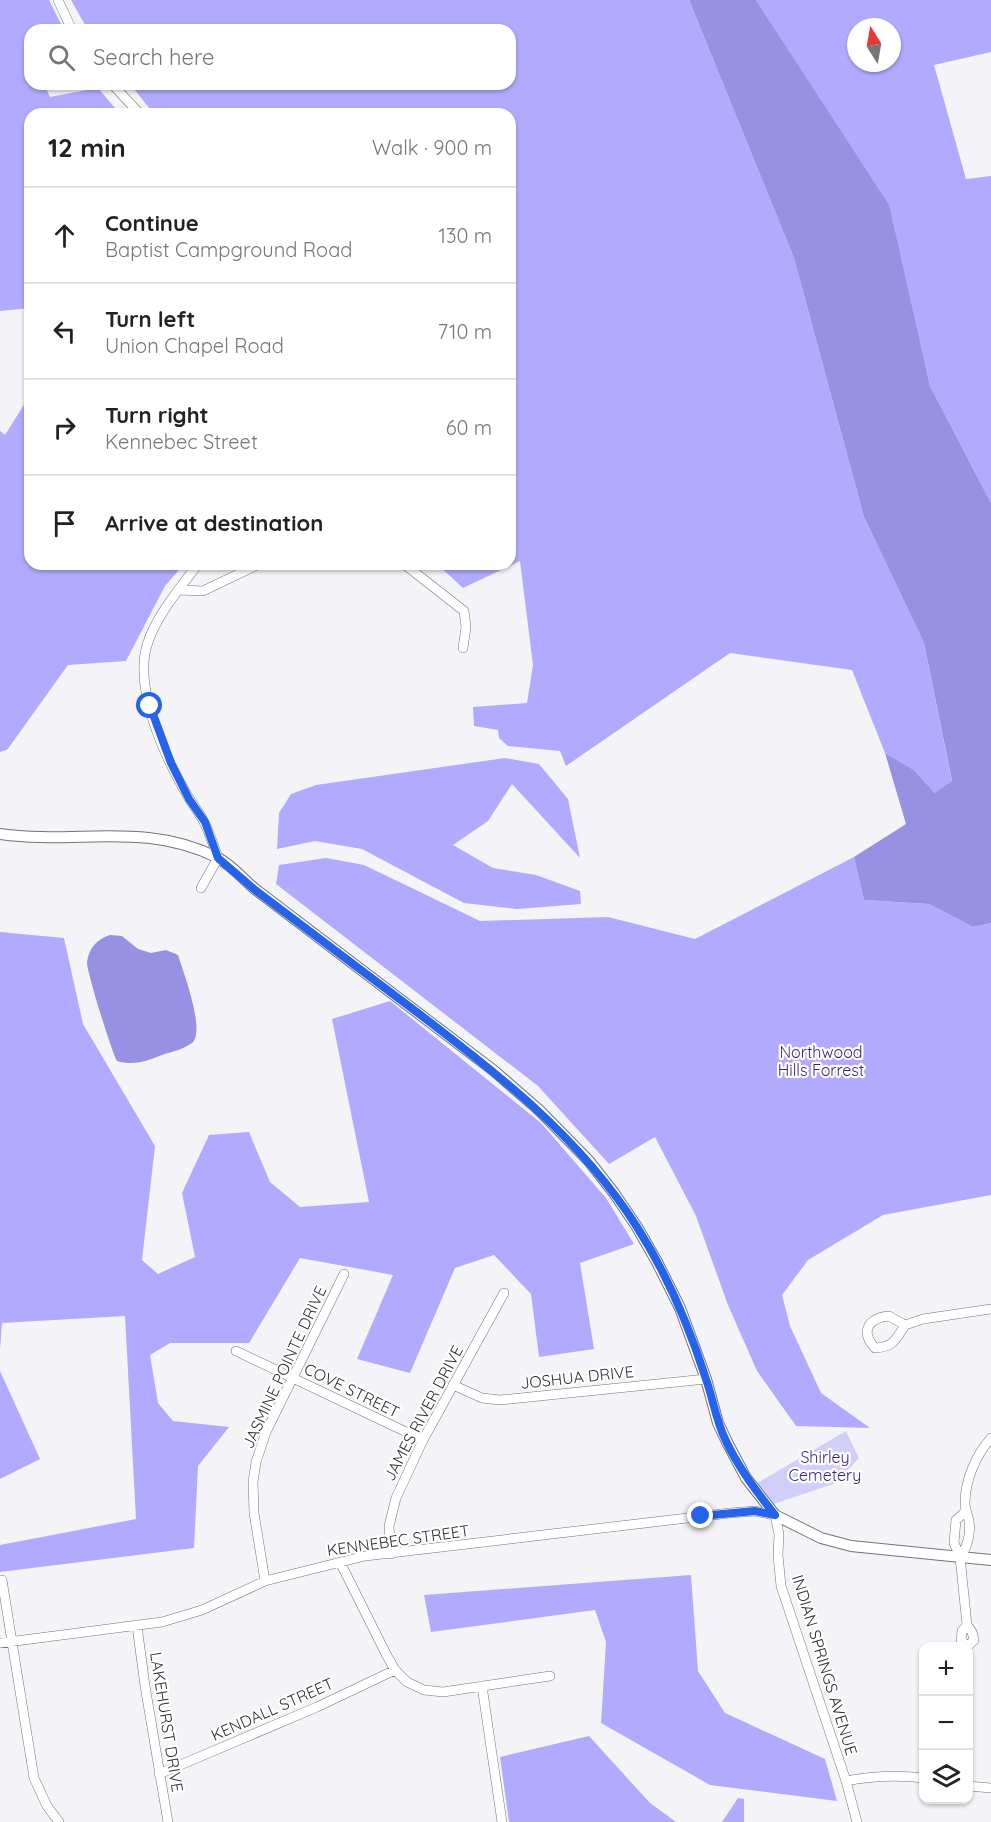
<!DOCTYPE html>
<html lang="en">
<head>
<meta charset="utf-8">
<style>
	:root { --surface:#fff; --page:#f2f2f2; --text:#222; --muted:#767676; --line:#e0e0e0 }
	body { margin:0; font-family:Quicksand,sans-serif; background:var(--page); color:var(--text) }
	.controls { position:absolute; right:18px; bottom:18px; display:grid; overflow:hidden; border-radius:12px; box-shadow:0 2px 4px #0004 }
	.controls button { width:54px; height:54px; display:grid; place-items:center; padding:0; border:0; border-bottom:2px solid var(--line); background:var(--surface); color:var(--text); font:30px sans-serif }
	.compass { position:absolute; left:847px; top:18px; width:54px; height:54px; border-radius:50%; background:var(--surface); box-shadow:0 2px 4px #0004; rotate:349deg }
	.stop { position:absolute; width:18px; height:18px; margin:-14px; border:4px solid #2563eb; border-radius:50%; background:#fff }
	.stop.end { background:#2563eb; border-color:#fff; box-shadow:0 2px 6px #0008 }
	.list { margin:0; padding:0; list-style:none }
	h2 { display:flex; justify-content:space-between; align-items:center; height:78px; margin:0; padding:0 24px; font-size:26px }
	h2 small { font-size:20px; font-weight:400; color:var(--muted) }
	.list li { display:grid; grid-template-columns:39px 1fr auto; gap:18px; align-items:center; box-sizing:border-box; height:96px; padding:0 24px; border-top:2px solid var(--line) }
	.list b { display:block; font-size:22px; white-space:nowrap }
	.list p { margin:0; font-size:20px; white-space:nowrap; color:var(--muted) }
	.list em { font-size:20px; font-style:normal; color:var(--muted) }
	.icon { flex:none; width:33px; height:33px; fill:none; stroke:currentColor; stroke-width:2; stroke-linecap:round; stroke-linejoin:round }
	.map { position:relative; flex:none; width:991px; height:1822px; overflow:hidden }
	.search { position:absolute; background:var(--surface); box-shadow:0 2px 4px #0004; left:24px; top:24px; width:492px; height:66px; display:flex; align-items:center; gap:15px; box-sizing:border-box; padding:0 21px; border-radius:18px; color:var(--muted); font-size:22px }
	.panel { position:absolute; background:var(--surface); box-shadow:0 2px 4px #0004; left:24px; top:108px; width:492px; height:462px; border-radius:18px }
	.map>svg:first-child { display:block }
	.green { fill:#d1cff9 }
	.forest { fill:#b2aafe; fill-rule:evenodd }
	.water { fill:#9890e2 }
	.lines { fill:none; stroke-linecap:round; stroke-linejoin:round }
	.minor-casing { stroke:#747477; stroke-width:10 }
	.tertiary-casing { stroke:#747477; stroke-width:12 }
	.minor { stroke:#fff; stroke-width:9 }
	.tertiary { stroke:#fff; stroke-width:10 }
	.route { stroke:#2563eb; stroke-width:8 }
	.labels { text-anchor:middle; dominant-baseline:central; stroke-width:4.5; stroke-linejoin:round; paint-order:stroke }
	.park-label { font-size:16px; fill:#381f7e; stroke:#fff }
	.street-label { font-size:16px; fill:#2f2f30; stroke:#fff }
</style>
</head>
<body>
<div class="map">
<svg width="991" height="1822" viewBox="0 0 991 1822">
	<rect width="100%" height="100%" fill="#f4f4f8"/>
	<!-- green -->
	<path class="green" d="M846,1431L859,1458L836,1483L768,1506L752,1486Z"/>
	<!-- forest -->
	<path class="forest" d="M0,0H49L64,30H30V84H44L50,97L98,88L120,114H30V308L0,311Z
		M71,0H689L794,258L864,517L924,643L952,782L936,794L914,770L885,753L852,670L730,653L566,766L560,751L508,746L499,738L498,730L474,726L473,707L527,703L533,665L520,561L463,588L437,564H510V114H154L130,84H510V30H88Z
		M756,0H991V52L934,65L966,179L991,176V503L930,386L888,205ZM856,27H892V63H856Z
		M30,395V564H184L165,586L126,661L68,665L7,750L0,752V431L5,435Z
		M505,758L539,764L568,799L580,858L512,784L488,821L453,845L493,868L536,875L580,891L581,904L517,909L464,903L362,849L315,841L277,849L279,813L291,794L316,785Z
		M854,857L864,900L929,904L973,927L991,923V1195L883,1215L808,1260L782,1295L790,1326L821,1393L870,1428L796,1426L757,1371L728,1305L696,1216L655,1137L609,1164L538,1086L276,884L279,865L326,858L364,865L480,921L608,917L695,939Z
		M0,932L64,938L83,1024L155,1146L142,1260L158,1274L195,1257L182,1193L209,1135L249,1132L270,1182L300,1207L369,1202L332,1019L390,1001L541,1123L606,1198L634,1244L580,1263L594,1349L539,1357L531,1294L494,1255L455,1268L410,1373L357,1359L393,1275L300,1258L249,1343H170L150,1355L158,1403L173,1421L229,1427L198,1466L194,1548L0,1572V1545L136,1519L125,1316L2,1323L0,1350Z
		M0,1371L40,1459L0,1479Z
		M691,1575L698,1671L725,1713L825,1759L837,1801L710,1785L601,1723L606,1642L595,1610L431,1632L424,1595Z
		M589,1736L650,1803L676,1822H509L500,1757Z
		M738,1798L744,1799V1822H722Z"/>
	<!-- water -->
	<path class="water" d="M689,0H756L889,205L930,386L991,503V923L973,927L929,904L864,900L854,857L906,824L885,753L914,770L935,793L952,781L924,643L864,517L794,258Z
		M110,935L122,936L138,949L151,953L166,950L178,955C183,971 206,1031 192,1043C184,1049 171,1052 162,1055C147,1061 133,1066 117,1061C112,1053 86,969 87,962C89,948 97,939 110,935Z"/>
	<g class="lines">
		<defs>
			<path id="minor" d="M58,0L72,30
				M112,84L140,114
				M198,564C180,588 156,616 147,645C134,689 164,755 186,793C191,803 200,813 205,824C210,834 214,847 218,858L201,888
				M404,564L464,611L466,627L463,648
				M179,590L203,591L259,564
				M889,1316L905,1325C896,1339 894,1347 875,1348C860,1332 868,1318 889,1316Z
				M905,1325L923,1319L991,1309
				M236,1351L423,1440
				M453,1385L482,1398L500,1400L706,1379
				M965,1512L956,1520L954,1543L960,1557C967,1548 971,1534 969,1521C968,1515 965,1510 965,1503C965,1480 976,1455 991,1438
				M391,1554L389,1526L396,1498L423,1440L504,1293
				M960,1557L967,1625
				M340,1562L386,1654L395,1670L407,1682L424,1690L443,1692L550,1676
				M2,1580L34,1778L47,1806L59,1822
				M265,1581L254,1513L253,1482L256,1462L266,1432L344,1274
				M967,1625L972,1632L974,1640L968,1646L961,1641L962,1631Z
				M137,1626L145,1686L168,1822
				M0,1643L162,1622L202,1610L265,1581L365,1556L730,1513L755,1511L775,1515L779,1534L778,1555L781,1586L846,1781L857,1822
				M482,1686L502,1822
				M159,1774L317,1707L395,1670
				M846,1781C872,1776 897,1775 924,1778
				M968,1786L991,1788"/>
			<path id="tertiary" d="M0,834C75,845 144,821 216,857C231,864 243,879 255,889L493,1070L539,1110L589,1161L614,1193L637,1227L657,1262L680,1308L706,1379L718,1423L727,1442L746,1478L775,1515L821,1538L851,1546L991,1560"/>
		</defs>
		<!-- minor casing -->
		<use href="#minor" class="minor-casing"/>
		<!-- tertiary casing -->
		<use href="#tertiary" class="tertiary-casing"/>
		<!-- minor -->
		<use href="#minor" class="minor"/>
		<!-- tertiary -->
		<use href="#tertiary" class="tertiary"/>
	</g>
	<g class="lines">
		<!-- route -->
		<path class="route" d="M150,706L171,763L189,799L205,822L218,858L255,890C308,930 361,970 414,1010C497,1073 580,1137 637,1227C667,1274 689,1326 706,1379C713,1399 716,1420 725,1439C738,1467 756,1491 775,1515L755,1511L701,1516"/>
	</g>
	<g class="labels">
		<!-- park labels -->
		<g class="park-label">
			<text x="821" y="1052">Northwood<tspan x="821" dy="18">Hills Forrest</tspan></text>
			<text x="825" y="1457">Shirley<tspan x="825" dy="18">Cemetery</tspan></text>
		</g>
		<!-- street labels -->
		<g class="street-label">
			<text transform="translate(284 1367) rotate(-65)">JASMINE POINTE DRIVE</text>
			<text transform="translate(577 1377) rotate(-6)">JOSHUA DRIVE</text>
			<text transform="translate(352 1390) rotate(26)">COVE STREET</text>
			<text transform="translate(423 1413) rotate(-62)">JAMES RIVER DRIVE</text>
			<text transform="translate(398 1540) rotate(-8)">KENNEBEC STREET</text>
			<text transform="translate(825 1665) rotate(73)">INDIAN SPRINGS AVENUE</text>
			<text transform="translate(272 1709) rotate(-24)">KENDALL STREET</text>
			<text transform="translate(167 1722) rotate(81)">LAKEHURST DRIVE</text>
		</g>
	</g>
</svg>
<div class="controls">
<button>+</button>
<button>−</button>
<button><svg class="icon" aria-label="layers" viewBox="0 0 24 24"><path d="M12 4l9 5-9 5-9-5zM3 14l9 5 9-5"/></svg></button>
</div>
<svg class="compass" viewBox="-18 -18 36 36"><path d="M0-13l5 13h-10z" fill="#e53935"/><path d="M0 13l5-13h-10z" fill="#767676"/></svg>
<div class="stop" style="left:150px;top:706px"></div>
<div class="stop end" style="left:701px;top:1516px"></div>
<div class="search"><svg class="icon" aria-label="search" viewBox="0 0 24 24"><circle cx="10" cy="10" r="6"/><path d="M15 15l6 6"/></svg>Search here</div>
<section class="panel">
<h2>12 min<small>Walk · 900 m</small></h2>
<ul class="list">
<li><svg class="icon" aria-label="ahead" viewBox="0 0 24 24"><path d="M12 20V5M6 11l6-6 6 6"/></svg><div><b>Continue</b><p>Baptist Campground Road</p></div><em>130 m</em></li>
<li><svg class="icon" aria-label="left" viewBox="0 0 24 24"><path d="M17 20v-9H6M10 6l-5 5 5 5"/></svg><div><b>Turn left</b><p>Union Chapel Road</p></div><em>710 m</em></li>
<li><svg class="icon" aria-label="right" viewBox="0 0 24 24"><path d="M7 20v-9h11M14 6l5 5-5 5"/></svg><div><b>Turn right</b><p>Kennebec Street</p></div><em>60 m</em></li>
<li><svg class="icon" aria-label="arrive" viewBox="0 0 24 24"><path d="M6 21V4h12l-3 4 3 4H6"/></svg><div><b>Arrive at destination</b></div></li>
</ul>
</section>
</div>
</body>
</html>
